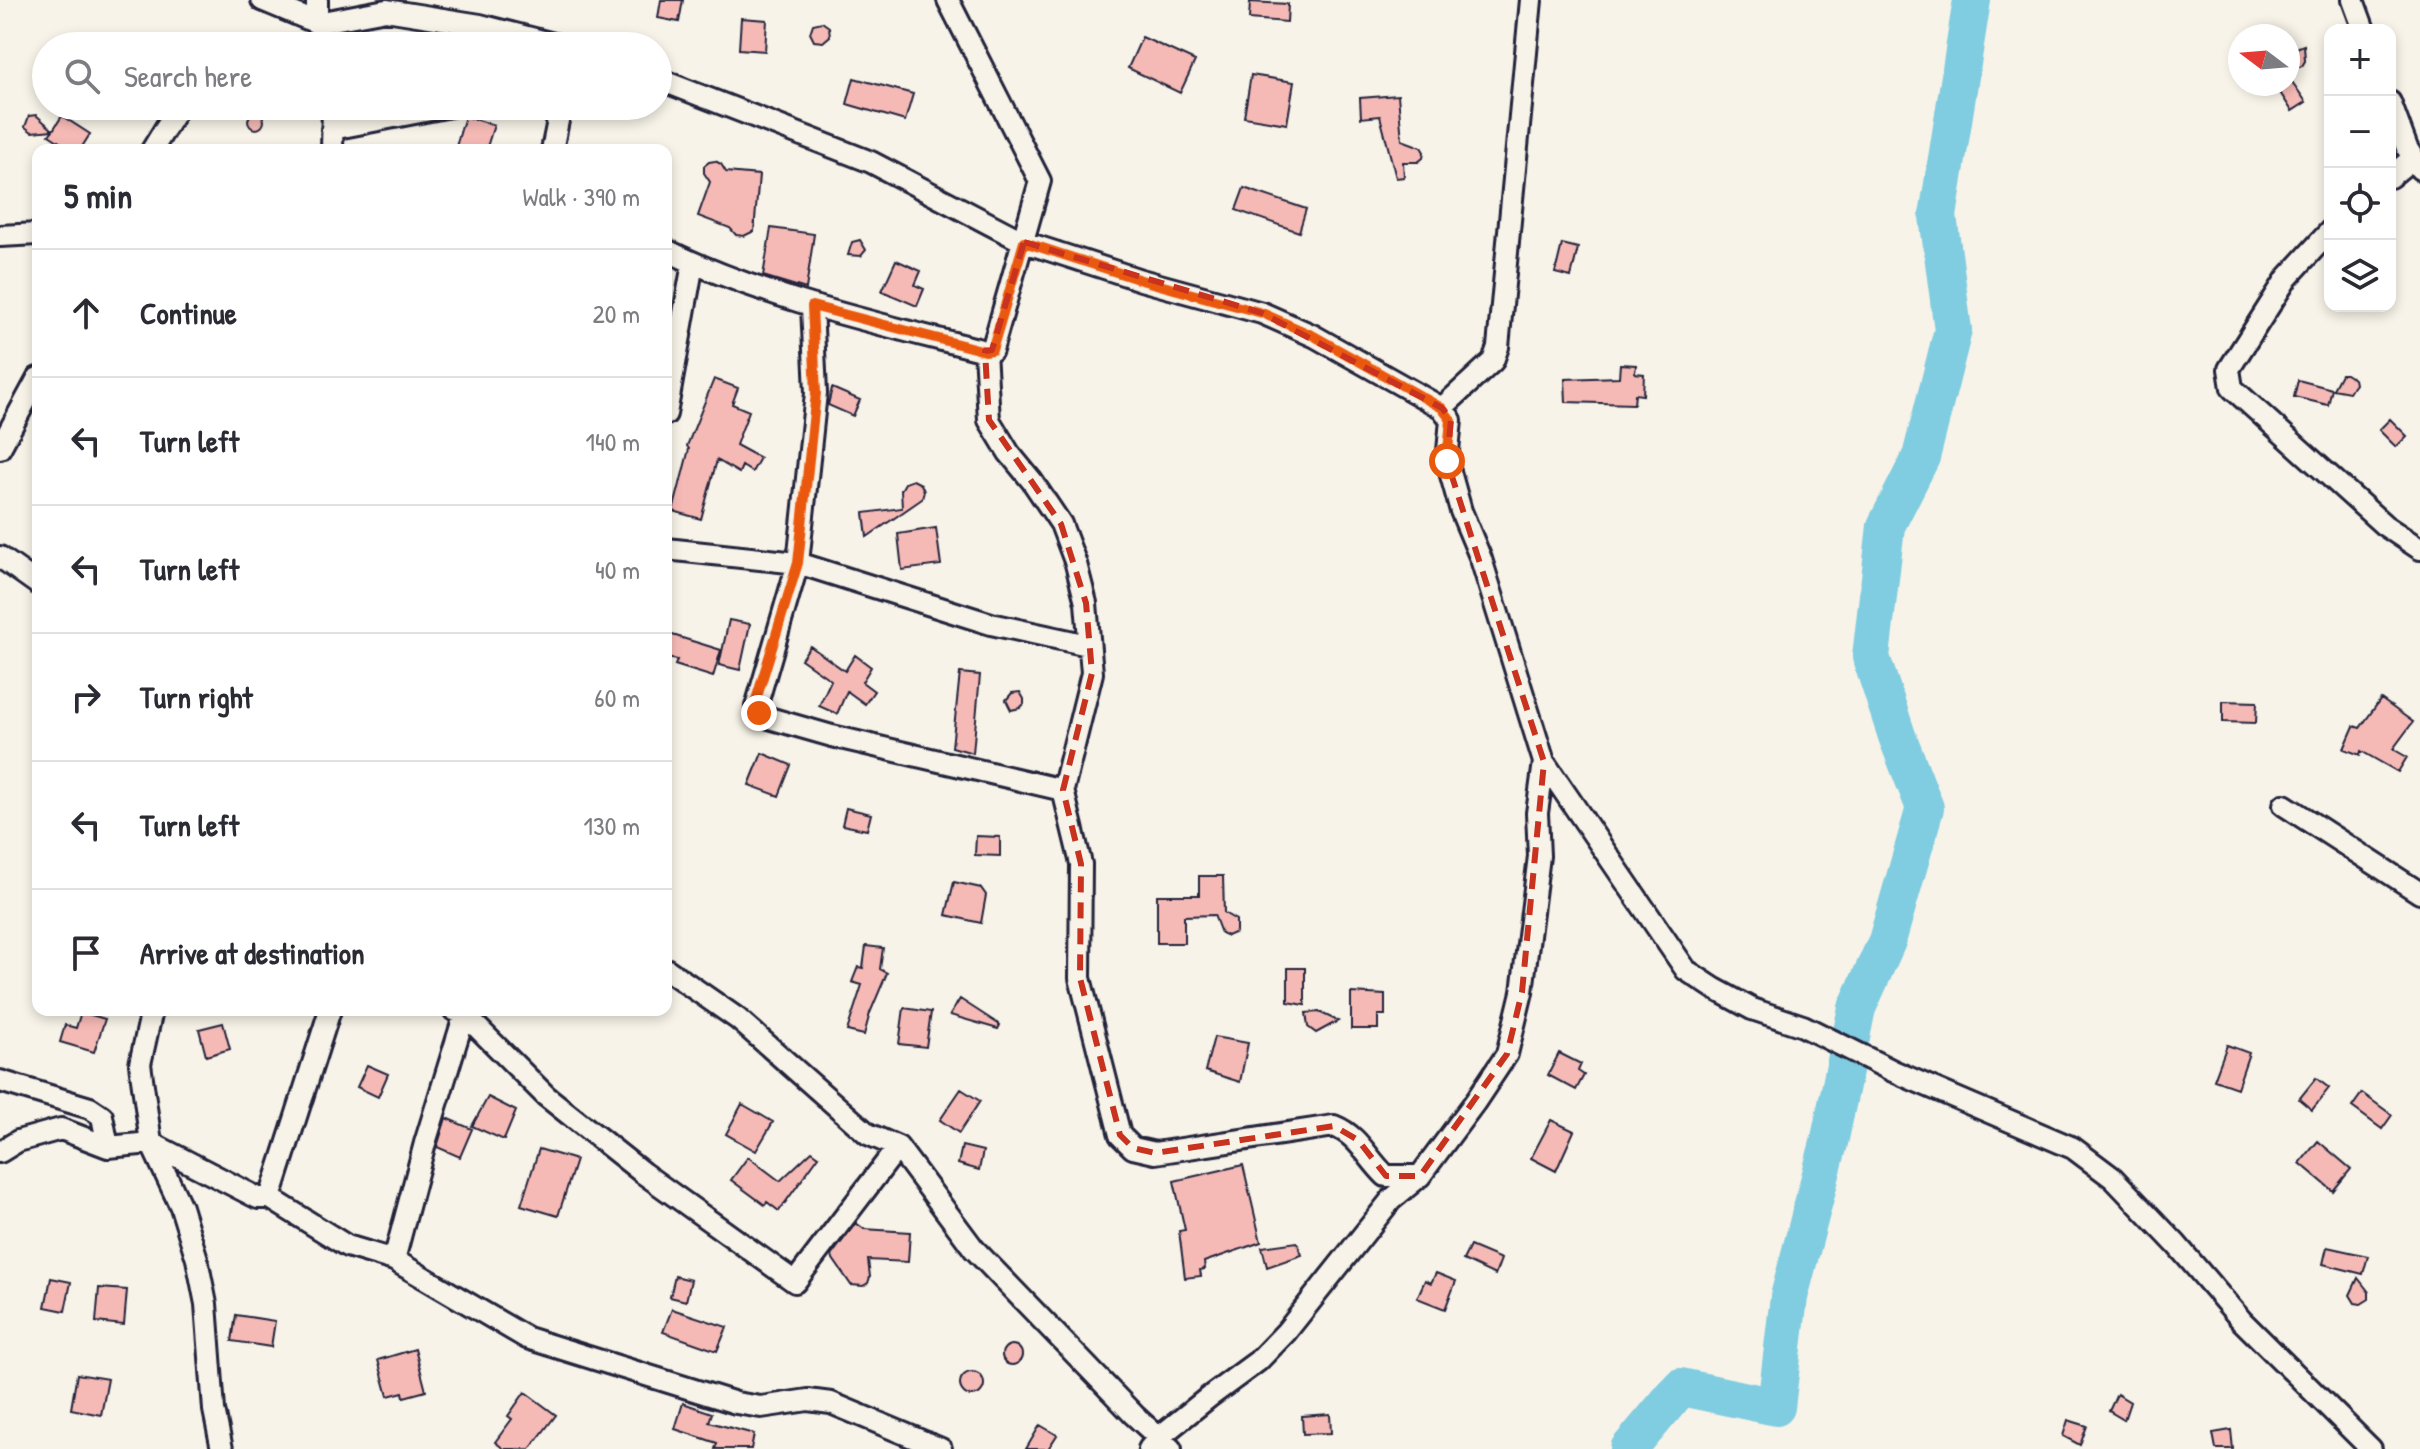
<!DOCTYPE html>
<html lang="en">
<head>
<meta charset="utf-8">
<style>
	:root { --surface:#fff; --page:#f7f7f7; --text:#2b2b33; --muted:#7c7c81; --line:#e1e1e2 }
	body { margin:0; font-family:"Patrick Hand",sans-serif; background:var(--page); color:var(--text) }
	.controls { position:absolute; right:24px; top:24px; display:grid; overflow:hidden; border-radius:16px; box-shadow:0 4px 12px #0003 }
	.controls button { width:72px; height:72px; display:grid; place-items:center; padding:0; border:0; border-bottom:2px solid var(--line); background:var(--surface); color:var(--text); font:40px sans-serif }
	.compass { position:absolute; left:2228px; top:24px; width:72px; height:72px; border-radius:50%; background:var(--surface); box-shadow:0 4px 12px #0003; rotate:286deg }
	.stop { position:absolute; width:24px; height:24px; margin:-18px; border:6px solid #ea580c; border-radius:50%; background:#fff }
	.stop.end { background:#ea580c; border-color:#fff; box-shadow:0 2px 8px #0008 }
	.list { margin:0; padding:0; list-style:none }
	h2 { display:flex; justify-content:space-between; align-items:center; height:104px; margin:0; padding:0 32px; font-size:34px }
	h2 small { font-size:26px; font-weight:400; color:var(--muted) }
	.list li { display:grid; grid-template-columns:52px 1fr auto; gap:24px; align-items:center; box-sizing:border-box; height:128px; padding:0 32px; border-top:2px solid var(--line) }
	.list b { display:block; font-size:30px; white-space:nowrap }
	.list em { font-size:26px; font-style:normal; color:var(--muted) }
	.icon { flex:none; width:44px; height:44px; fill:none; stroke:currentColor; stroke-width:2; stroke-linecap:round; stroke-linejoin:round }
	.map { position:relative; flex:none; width:2420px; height:1449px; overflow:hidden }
	.search { position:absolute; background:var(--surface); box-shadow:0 4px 12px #0003; left:32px; top:32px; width:640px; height:88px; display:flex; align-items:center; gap:20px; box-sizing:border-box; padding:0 28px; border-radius:44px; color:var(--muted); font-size:30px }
	.panel { position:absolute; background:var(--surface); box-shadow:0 4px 12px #0003; left:32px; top:144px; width:640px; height:872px; border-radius:16px }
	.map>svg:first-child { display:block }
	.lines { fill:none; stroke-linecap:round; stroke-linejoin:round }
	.river { stroke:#80cce0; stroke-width:38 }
	.building { fill:#f6bab6; stroke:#22223b; stroke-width:2 }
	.street-casing { stroke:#22223b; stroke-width:26 }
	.street { stroke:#f7f3e8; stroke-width:20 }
	.route { stroke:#ea580c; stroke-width:10 }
	.marked { fill:none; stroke:#c8321e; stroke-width:6; stroke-dasharray:16 10; stroke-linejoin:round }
</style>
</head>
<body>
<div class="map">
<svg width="2420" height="1449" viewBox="0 0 2420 1449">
	<rect width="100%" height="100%" fill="#f7f3e8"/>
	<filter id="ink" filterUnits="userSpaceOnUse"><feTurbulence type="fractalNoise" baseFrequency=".0125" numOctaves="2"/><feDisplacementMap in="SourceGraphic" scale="16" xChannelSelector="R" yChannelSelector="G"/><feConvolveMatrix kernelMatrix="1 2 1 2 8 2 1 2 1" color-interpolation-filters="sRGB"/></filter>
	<g filter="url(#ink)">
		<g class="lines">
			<!-- river -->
			<path class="river" d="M1629,1449L1681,1387L1776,1407L1789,1297L1829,1143L1857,1008L1887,941L1925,808L1897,736L1871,657L1886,526L1921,457L1953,330L1938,216L1972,0"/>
		</g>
		<!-- building -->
		<path class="building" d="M661,0H683L679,22L658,18Z
			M1250,2L1288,4L1287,22L1249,19Z
			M741,18L767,20L765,51L739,49Z
			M822,22L829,27L830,36L823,42L814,41L810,33L813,24Z
			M1142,37L1195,61L1180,93L1128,68Z
			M2304,45L2305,61L2302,66L2288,71V51Z
			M1251,75L1294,82L1287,124L1244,117Z
			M854,78L913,94L905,121L847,104Z
			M2290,79L2306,102L2292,111L2277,88L2288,84Z
			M1398,95L1402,140L1421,147L1424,152L1423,158L1418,162H1403L1404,177L1396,178L1380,116L1361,118L1360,98Z
			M248 121a8 8 0 1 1 16 0a8 8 0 1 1-16 0Z
			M36,115L53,130L62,116L90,134L80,150H72L49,135L53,130L32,132L25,127L29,116Z
			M465,116L494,125L486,150H455Z
			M715,161L721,164L726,172L759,175L754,231L744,236L736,235L730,228L698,216L710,182L704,173V166L709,162Z
			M1244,188L1306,209L1299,232L1236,210Z
			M771,228L814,234L806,289L763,276Z
			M860,240L866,250L861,256L848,255L852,242Z
			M1562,244L1578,248L1571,277L1555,273Z
			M896,260L921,271L915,285L924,289L917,306L882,291Z
			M1620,364L1636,365L1635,373L1644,374L1643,395L1635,394L1634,404L1566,402L1565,379L1619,377Z
			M2341,374H2346L2354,379L2355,384L2349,392L2333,389Z
			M714,379L738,388L732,404L749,411L736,445L760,458L752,472L742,466L739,473L717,460L701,519L673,511L689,449L687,446Z
			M2298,380L2332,389L2328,405L2294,397Z
			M832,388L860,400L853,416L828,405Z
			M2390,419L2407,436L2396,447L2379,430Z
			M913,480L921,484L924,491L922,499L867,537L864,513L902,508L901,490L905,483Z
			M936,528L941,565L902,570L898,534Z
			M729,620L750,624L740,670L719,665Z
			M666,633L721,650L713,677L675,665L677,660L666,658Z
			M810,646L845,671L855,655L871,667L862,682L874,691L865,704L847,691L837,714L819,706L831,680L801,659Z
			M960,673L980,675L973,753L952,747Z
			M1020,692L1024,699V704L1020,708L1011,710L1006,700L1012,693Z
			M2381,699L2413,722L2393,749L2407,757L2398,772L2361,751L2360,755L2344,749L2354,726L2360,728Z
			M2223,701L2257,702L2256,723L2223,722Z
			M762,753L791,765L779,796L749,785Z
			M846,808L871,814L867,830L842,825Z
			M976,836L1000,837V856L975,855Z
			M1199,876H1223L1224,913L1236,920V932L1227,936L1221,933L1214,915L1184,916V943H1157V895H1199Z
			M954,882L981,888L986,895L981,923L946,915Z
			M866,946L883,948L880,969L887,973L870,1013L864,1035L847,1031L862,985L852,982L858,967L863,968Z
			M1288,968H1305V1005L1288,1002Z
			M1351,993L1385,995V1015H1378V1029H1351Z
			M960,999L1000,1025L998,1029L950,1015Z
			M904,1008L931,1012L926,1047L899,1044Z
			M81,1012L105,1019L94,1052L60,1042L65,1025L76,1028Z
			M1319,1012L1338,1021L1316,1033L1308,1027L1306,1013Z
			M223,1023L230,1049L206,1056L199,1029Z
			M1214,1037L1248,1043L1240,1082L1205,1071Z
			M2227,1045L2249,1053L2237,1088L2214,1080Z
			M1559,1053L1581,1064L1578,1071L1584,1075L1576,1090L1548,1075Z
			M367,1065L388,1074L378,1097L357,1087Z
			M2316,1078L2329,1088L2312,1110L2299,1099Z
			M961,1089L980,1101L959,1133L940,1120Z
			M2362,1093L2392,1115L2382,1129L2352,1107Z
			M488,1097L516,1111L504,1140L472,1126Z
			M742,1104L773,1122L756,1151L726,1134Z
			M446,1118L472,1129L460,1157L437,1147Z
			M1551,1120L1574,1131L1556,1171L1531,1158Z
			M2318,1141L2351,1169L2333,1191L2300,1163Z
			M962,1146L983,1151L979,1170L958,1164Z
			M539,1149L576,1160L558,1216L521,1205Z
			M812,1151L819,1156L779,1211L767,1202L765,1205L731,1180L748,1157L780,1181Z
			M1243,1165L1261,1242L1204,1262L1205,1269L1200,1270L1201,1276L1185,1278L1179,1231L1185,1230L1174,1181Z
			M856,1223L864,1229L910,1232L908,1262L868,1260L870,1277L868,1283L863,1286L851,1285L831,1256Z
			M1297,1242L1302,1255L1267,1267L1262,1247Z
			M1470,1246L1501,1259L1495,1275L1463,1260Z
			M2327,1247L2368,1256L2363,1274L2323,1264Z
			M1436,1273L1456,1281L1445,1309L1417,1298L1425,1280L1431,1283Z
			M675,1276L691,1280L686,1301L670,1297Z
			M51,1278L71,1282L65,1311L45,1307Z
			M2358,1278L2369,1292V1299L2361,1304L2355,1303L2350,1295Z
			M99,1288L127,1290L124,1325L96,1322Z
			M672,1309L727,1327L717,1351L663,1332Z
			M236,1315L275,1321L271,1347L232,1341Z
			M1002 1355a10 10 0 1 1 20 0a10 10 0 1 1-20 0Z
			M415,1349L426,1391L404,1397L403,1392L388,1396L378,1360Z
			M960 1384a12 12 0 1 1 24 0a12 12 0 1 1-24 0Z
			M77,1374L108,1379L101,1415L71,1409Z
			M525,1392L556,1415L530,1449H504L495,1442L512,1419L508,1416Z
			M2117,1394L2130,1402L2124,1420L2109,1411Z
			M683,1403L712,1413L709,1422L754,1434L751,1449H715L717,1443L675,1429Z
			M1330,1414L1331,1433L1303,1434L1302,1416Z
			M2068,1420L2087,1426L2080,1445L2063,1436Z
			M1040,1425L1057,1435L1048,1449H1026Z
			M2231,1430L2233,1449H2216L2213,1433Z"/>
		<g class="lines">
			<defs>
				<path id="street" d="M262,0L317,23L386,10L480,25L562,46
					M317,0V23L331,46
					M948,0L1040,181L992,350L985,351L989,420L1009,453L1032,481L1061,524L1076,564L1086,603L1092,673L1063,790L1081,864L1080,978L1120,1135L1133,1148L1155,1153L1334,1126C1359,1136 1367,1158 1386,1176H1420
					M2353,0L2364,30
					M658,79L871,162L1024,242L1141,280L1262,313L1314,336L1442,408L1451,420L1447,461L1461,511L1481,559L1544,762L1686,970L1715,989L1752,1009L1803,1026L1893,1071L2073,1148L2113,1178L2176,1244L2242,1321L2371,1449
					M2390,102L2407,148L2420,169
					M332,129L451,106
					M152,150L179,106
					M332,150L333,106
					M552,150L561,106
					M2390,177L2413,158
					M2330,231L2287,278L2229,369L2232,388L2384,525L2420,549
					M0,236L38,234
					M666,250C766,299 877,323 985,351
					M812,306L816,393L798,563L756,707L759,713L769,718L832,736L1063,790
					M1442,408L1493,361L1498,347L1531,0
					M666,414L693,263
					M0,448L38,378
					M666,549L798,563L991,624L1088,645
					M0,557L38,584
					M2284,805L2420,893
					M666,969L738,1019L868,1134L898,1147L974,1249L1134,1415L1171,1449
					M152,1010L140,1064L151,1143L181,1207L197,1259L206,1304L214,1410L222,1449
					M454,1010L464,1014L546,1096L643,1173L795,1282L898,1147
					M0,1081L90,1108L102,1116L108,1147
					M0,1152L18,1141L61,1129L108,1147L151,1143L258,1198H270L347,1246L394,1260L527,1338L736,1403L761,1407L808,1400L831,1403L941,1449
					M270,1198L330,1010
					M394,1260L425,1143L466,1010
					M1149,1449L1158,1438L1209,1397L1258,1361L1286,1332L1391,1200L1420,1176L1475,1102L1507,1054L1522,992L1539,856L1537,813L1544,762"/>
			</defs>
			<!-- street casing -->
			<use href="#street" class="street-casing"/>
			<!-- street -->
			<use href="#street" class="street"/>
		</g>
	</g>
	<g class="lines" filter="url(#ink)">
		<!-- route -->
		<path class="route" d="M759,713L756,700L798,563L816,393L812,306L985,351L992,350L1024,242L1141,280L1262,313L1314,336L1442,408L1451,420L1447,461"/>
	</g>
	<!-- marked area -->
	<path class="marked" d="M1024,242L1262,313L1442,408L1451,420L1447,461L1544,762L1522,992L1507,1054L1420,1176H1386L1358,1140L1334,1126L1155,1153L1133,1148L1120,1135L1080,978L1081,864L1063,790L1092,673L1086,603L1061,524L989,420L985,351L992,350Z"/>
</svg>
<div class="controls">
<button>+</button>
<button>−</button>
<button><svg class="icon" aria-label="locate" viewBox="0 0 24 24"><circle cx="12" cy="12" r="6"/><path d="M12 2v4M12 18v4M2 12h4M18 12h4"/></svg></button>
<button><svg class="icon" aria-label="layers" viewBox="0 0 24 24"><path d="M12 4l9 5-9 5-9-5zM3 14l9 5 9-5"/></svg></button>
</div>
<svg class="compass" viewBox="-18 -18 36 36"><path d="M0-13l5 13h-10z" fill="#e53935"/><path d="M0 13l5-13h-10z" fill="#7c7c81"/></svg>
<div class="stop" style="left:1447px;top:461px"></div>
<div class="stop end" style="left:759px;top:713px"></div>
<div class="search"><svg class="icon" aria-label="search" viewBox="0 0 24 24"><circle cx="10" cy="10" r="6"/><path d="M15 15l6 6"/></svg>Search here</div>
<section class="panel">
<h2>5 min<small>Walk · 390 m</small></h2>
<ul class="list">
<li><svg class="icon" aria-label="ahead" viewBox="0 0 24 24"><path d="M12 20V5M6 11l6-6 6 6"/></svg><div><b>Continue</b></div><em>20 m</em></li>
<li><svg class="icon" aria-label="left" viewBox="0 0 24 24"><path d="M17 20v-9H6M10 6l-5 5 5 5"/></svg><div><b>Turn left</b></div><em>140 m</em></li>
<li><svg class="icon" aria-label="left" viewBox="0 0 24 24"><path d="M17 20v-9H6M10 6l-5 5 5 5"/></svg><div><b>Turn left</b></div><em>40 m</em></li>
<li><svg class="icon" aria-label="right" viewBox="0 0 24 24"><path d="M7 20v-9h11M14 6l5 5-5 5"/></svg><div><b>Turn right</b></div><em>60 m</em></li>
<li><svg class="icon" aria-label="left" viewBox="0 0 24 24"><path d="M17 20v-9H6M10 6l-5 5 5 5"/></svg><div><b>Turn left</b></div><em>130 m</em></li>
<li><svg class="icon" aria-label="arrive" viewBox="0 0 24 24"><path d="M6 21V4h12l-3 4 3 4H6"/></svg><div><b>Arrive at destination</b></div></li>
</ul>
</section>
</div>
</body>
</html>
